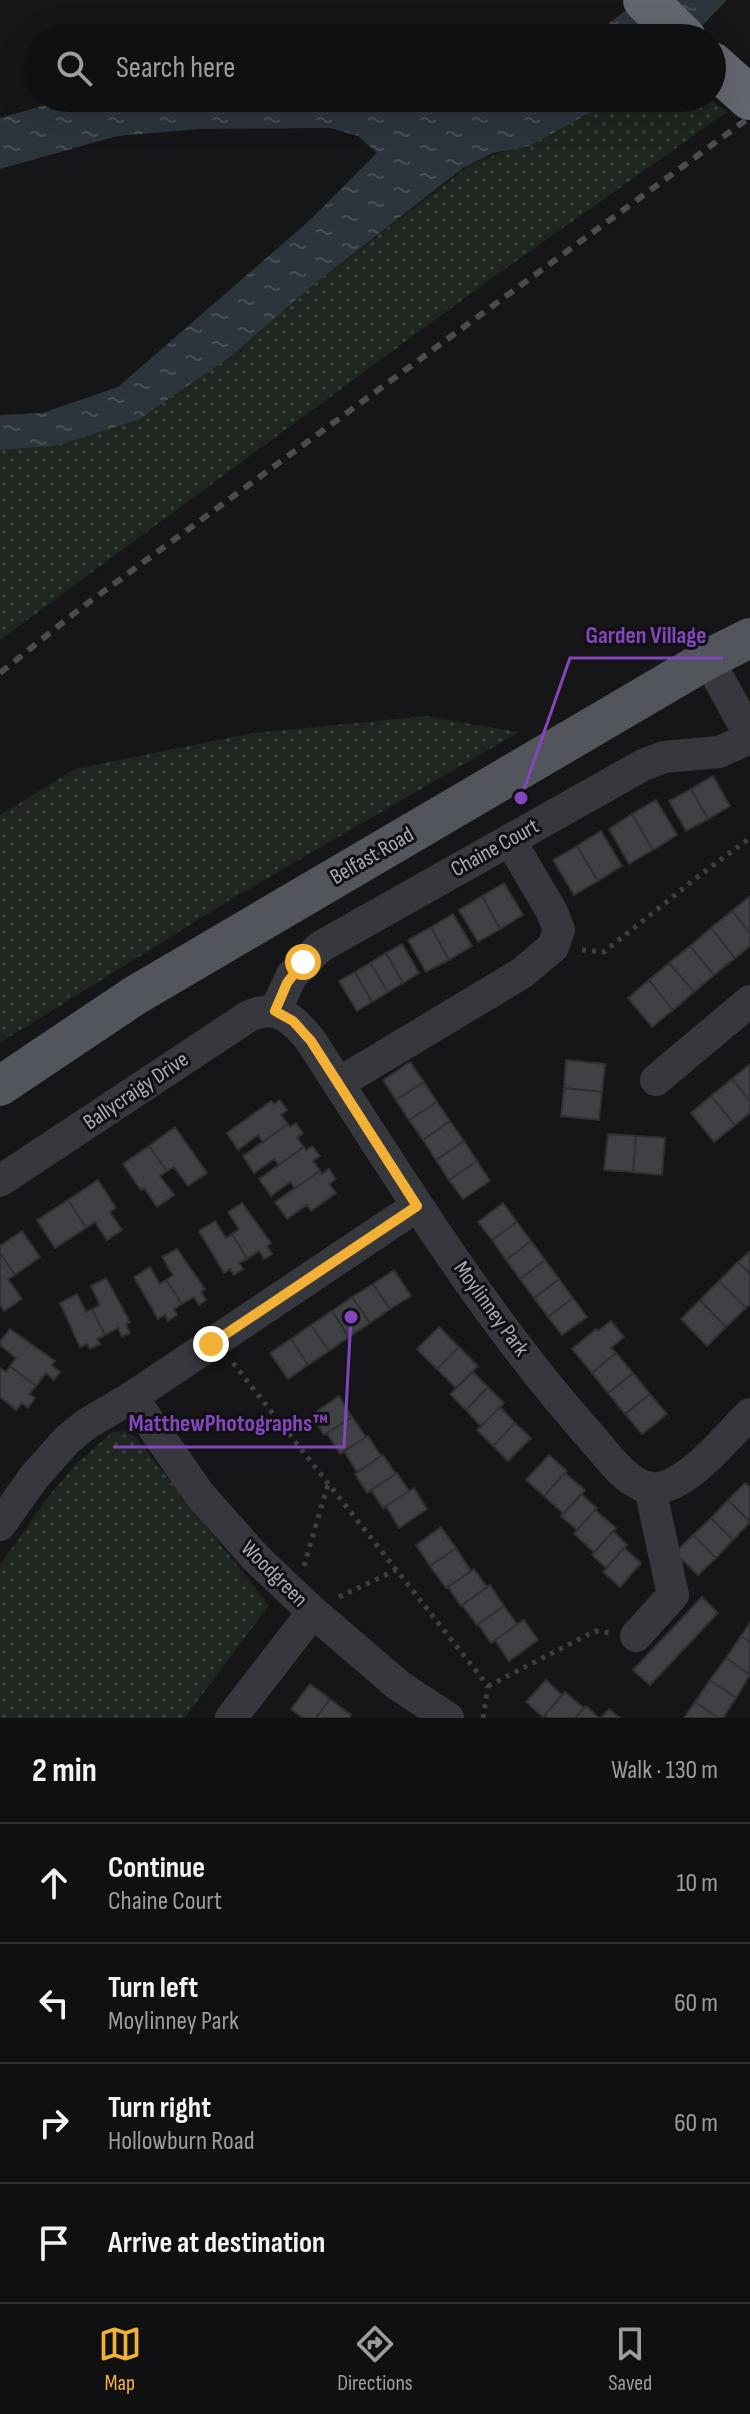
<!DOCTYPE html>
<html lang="en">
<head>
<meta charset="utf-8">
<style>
	:root { --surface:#101012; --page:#19191b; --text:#f1f3f6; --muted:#9c9d9f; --line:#303032; --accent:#f2b134 }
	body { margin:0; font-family:"Sofia Sans Condensed",sans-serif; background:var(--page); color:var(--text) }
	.stop { position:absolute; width:24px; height:24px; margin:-18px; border:6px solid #f2b134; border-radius:50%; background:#fff }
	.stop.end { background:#f2b134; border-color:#fff; box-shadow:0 2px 8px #0008 }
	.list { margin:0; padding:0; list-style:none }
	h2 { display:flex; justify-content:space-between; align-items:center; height:104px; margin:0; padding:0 32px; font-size:34px }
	h2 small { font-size:26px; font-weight:400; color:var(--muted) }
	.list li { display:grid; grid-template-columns:52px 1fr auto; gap:24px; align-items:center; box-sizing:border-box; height:120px; padding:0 32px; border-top:2px solid var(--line) }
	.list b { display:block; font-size:30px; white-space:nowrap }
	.list p { margin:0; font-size:26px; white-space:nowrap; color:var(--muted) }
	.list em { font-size:26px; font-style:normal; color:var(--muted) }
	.icon { flex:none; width:44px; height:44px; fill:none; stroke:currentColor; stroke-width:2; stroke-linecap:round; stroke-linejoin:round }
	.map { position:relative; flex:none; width:750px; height:1718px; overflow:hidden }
	.search { position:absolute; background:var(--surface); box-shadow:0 8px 32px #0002; left:24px; right:24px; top:24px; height:88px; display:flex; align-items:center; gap:20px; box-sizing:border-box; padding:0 28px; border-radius:44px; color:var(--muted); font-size:30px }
	.sheet { height:584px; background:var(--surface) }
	nav { display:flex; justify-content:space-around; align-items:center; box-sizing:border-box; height:112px; border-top:2px solid var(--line); background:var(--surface); font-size:22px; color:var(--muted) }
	nav a { display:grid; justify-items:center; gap:4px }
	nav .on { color:var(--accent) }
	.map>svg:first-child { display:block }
	.grass { fill:url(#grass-dots) }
	.water { fill:url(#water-ripples) }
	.building { fill:#404145; stroke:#303034; stroke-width:2 }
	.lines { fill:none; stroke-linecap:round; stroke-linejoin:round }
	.path { stroke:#3d3f44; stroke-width:5; stroke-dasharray:4 6; stroke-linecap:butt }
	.minor { stroke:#37383d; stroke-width:32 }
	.major { stroke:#53555c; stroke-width:40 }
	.highway { stroke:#63666e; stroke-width:44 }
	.rail { stroke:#4a4c52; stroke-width:6; stroke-dasharray:10 8; stroke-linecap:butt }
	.route { stroke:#f2b134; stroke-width:10 }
	.labels { text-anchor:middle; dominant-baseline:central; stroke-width:6; stroke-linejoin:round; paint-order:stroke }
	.street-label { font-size:22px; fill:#a8adb8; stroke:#111113 }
	.leader { fill:none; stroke:#8446be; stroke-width:3 }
	.callout-dot { fill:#8446be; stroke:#111113; stroke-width:3 }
	.callout-label { font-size:24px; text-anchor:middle; font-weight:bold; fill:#8446be; stroke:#111113; stroke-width:6; stroke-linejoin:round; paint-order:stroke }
</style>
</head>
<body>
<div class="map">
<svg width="750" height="1718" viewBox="0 0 750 1718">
	<defs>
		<pattern id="grass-dots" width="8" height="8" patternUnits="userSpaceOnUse" patternTransform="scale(2)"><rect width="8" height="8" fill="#1e261f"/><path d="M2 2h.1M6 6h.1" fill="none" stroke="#3c433d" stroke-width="1.8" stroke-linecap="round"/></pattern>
		<pattern id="water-ripples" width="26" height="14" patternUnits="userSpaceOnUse" patternTransform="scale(2)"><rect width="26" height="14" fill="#2c353c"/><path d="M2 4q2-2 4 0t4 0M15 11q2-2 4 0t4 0" fill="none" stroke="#485056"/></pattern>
	</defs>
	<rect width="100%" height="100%" fill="#161618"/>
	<!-- grass -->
	<path class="grass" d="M617,98H709L727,112L481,286L0,640V450L20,448L230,357L313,285L470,165L569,124Z
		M425,716L519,732L230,900L0,1043V815L75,769L253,733Z
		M126,1431L136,1438L269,1605L185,1718H0V1565L48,1497L78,1462L113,1432Z"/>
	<!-- water -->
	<path class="water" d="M639,0H727L690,38H590Z
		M70,98H223L250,103L401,98H617L529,146L493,153L463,168L313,285L230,357L138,420L55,446L0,450V415L42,413L118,387L309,221L377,153L358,136L331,128L198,129L117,136L0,169V118Z"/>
	<!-- building -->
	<path class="building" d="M713,776L730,806L708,819L691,789Z
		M691,789L708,819L686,831L669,801Z
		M656,800L677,835L653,850L632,814Z
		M632,814L653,850L629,864L609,829Z
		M601,831L622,866L598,881L577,846Z
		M577,846L598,881L574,895L553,860Z
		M504,883L523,915L500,929L482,896Z
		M482,896L500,929L478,942L459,910Z
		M750,896V933L732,911Z
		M732,911L750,933V946L735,958L711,928Z
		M453,914L472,946L449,960L431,927Z
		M431,927L449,960L426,972L408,940Z
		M711,928L735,958L714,975L690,946Z
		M402,944L419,973L403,983L386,953Z
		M690,946L714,975L694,992L669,963Z
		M386,953L403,983L388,992L370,963Z
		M370,963L388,992L372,1002L355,972Z
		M669,963L694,992L673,1010L649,980Z
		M355,972L372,1002L357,1011L339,981Z
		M649,980L673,1010L652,1027L628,998Z
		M566,1060L605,1064L602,1092L564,1088Z
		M410,1062L424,1082L396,1100L383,1080Z
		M750,1064V1101L732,1079Z
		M732,1079L750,1101V1113L735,1125L711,1096Z
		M424,1082L437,1102L409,1120L396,1100Z
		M564,1088L602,1092L599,1120L561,1116Z
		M711,1096L735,1125L714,1142L691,1113Z
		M280,1100L287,1110L281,1115L288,1124L263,1142L258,1135L238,1150L227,1133L271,1101L274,1104Z
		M437,1102L450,1121L423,1140L409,1120Z
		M450,1121L464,1141L436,1160L423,1140Z
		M296,1123L303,1133L297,1138L304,1147L279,1165L274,1159L254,1173L243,1156L288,1124L290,1127Z
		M175,1127L207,1173L188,1186L174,1167L167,1171L149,1146Z
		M608,1134L636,1136L633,1172L604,1170Z
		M636,1136L665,1138L662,1175L633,1172Z
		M464,1141L477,1161L449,1180L436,1160Z
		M149,1146L167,1171L160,1176L174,1195L157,1207L144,1188L141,1190L123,1164Z
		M312,1146L320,1156L313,1161L320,1171L295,1188L290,1182L271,1196L259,1179L304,1147L306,1150Z
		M477,1161L490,1181L463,1199L449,1180Z
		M329,1169L336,1179L329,1184L336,1193L311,1211L307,1205L287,1219L275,1202L320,1171L322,1174Z
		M98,1180L116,1208L110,1212L122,1230L107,1240L95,1222L86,1228L68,1200Z
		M68,1200L86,1228L55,1248L37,1220Z
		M242,1203L271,1243L267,1246L272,1254L264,1259L259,1251L247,1259L232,1234L239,1229L228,1212Z
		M503,1203L517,1222L492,1240L478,1222Z
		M215,1221L226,1238L232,1234L247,1259L239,1263L243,1269L234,1275L230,1269L224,1273L199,1231Z
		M517,1222L531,1241L506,1260L492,1240Z
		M22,1231L40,1257L15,1275L0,1253V1246Z
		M531,1241L545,1260L520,1279L506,1260Z
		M177,1249L205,1289L201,1292L206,1300L199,1305L194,1297L182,1304L166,1280L173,1275L162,1257Z
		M750,1251V1274L738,1262Z
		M0,1253L15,1275L8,1279L22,1299L4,1311L0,1304Z
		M545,1260L559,1279L534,1298L520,1279Z
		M738,1262L750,1274V1304L746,1308L719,1281Z
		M150,1267L160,1284L166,1280L182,1304L174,1309L177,1315L168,1321L165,1315L158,1319L134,1277Z
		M394,1270L411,1296L390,1309L373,1284Z
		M106,1278L130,1322L126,1324L130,1333L122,1337L118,1328L105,1335L92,1309L100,1305L91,1286Z
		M559,1279L573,1298L548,1317L534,1298Z
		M719,1281L746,1308L726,1327L700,1300Z
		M373,1284L390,1309L370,1323L352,1297Z
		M77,1294L86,1312L92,1309L105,1335L97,1339L100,1344L90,1349L87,1344L80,1347L60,1303Z
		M352,1297L370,1323L349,1337L332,1311Z
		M573,1298L587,1317L562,1335L548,1317Z
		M700,1300L726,1327L707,1346L681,1319Z
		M332,1311L349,1337L329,1351L311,1325Z
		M611,1321L624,1337L611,1348L616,1353L592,1373L572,1349L596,1329L598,1331Z
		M311,1325L329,1351L308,1365L291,1339Z
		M439,1327L459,1347L437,1369L417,1349Z
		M10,1329L55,1361L52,1365L60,1372L54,1380L46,1373L36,1386L10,1366L16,1358L0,1345V1341Z
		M291,1339L308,1365L288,1379L270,1353Z
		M459,1347L478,1366L456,1388L437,1369Z
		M616,1353L633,1373L608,1393L592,1373Z
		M10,1366L36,1386L29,1394L35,1398L28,1408L22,1403L16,1410L0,1397V1368L6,1372Z
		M473,1372L488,1387L466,1410L450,1394Z
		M633,1373L650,1394L625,1414L608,1393Z
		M488,1387L504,1403L481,1426L466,1410Z
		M650,1394L667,1414L642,1434L625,1414Z
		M339,1396L352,1417L324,1435L311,1415Z
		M500,1407L515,1423L493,1446L477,1430Z
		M352,1417L366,1437L340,1454L327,1433Z
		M515,1423L531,1438L508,1461L493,1446Z
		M368,1436L381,1456L357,1472L344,1451Z
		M383,1455L396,1474L367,1493L355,1474Z
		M549,1455L567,1471L544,1496L526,1480Z
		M397,1473L409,1491L383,1508L371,1490Z
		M565,1473L585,1490L564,1514L544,1496Z
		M745,1483L750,1487V1522L728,1500Z
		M414,1488L427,1509L399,1528L386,1506Z
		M581,1494L597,1508L577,1530L561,1516Z
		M728,1500L750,1522L733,1540L711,1518Z
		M595,1510L616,1528L594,1552L574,1534Z
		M711,1518L733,1540L716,1558L693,1535Z
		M441,1527L456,1548L430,1566L416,1545Z
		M613,1531L627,1545L606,1568L592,1555Z
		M693,1535L716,1558L698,1575L675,1553Z
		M456,1548L471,1571L446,1588L430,1566Z
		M624,1548L641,1563L620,1587L603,1572Z
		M474,1569L487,1587L461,1606L448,1587Z
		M490,1585L504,1606L477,1625L462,1605Z
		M702,1597L718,1613L650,1685L633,1670Z
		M504,1606L517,1624L491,1643L478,1624Z
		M524,1620L538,1640L509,1661L495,1640Z
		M750,1623V1642L741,1636Z
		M741,1636L750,1642V1675L726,1658Z
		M726,1658L750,1675L736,1698L710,1680Z
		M546,1680L562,1695L543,1717L526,1702Z
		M710,1680L736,1698L723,1718H718L695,1702Z
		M310,1684L330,1699L316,1718H303L291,1709Z
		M565,1692L584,1708L575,1718H548L545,1715Z
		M330,1699L351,1715L349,1718H316Z
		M695,1702L718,1718H684Z
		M586,1706L599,1718H575Z
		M609,1709L620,1718H601Z"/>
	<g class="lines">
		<!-- path -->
		<path class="path" d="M582,950L604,952L700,875L750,838
			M233,1363L488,1686L483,1718
			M304,1566L328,1484
			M339,1597L396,1570
			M488,1686L595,1631L610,1633"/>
		<!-- minor -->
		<path class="minor" d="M708,659L750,736
			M275,1011L292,975L320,947L643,765L664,757L719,752L750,738
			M656,1080L750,1001
			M339,1083L522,973L553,947L559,930L552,912L510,840
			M0,1181L249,1016C276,1003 295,1020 311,1041C399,1177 484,1317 592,1438C606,1454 627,1485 651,1488C684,1492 728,1435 750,1414
			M132,1397L200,1495L256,1558L313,1612L398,1685L448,1718
			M0,1525L34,1477L67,1440L85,1425L132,1397L417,1206
			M636,1636L673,1595L650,1488
			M231,1718L313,1612"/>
		<!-- major -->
		<path class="major" d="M0,1086L134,996L708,659L750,638"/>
		<!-- highway -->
		<path class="highway" d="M645,0L684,38
			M712,64L750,98"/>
		<!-- rail -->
		<path class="rail" d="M0,673L81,608L750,117"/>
	</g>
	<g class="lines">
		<!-- route -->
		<path class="route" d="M211,1344L417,1206L311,1041L293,1021L275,1011L287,983L303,962"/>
	</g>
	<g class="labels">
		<!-- street labels -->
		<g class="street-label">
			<text transform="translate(495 848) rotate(-29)">Chaine Court</text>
			<text transform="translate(372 856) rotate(-30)">Belfast Road</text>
			<text transform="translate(136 1091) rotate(-34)">Ballycraigy Drive</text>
			<text transform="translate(491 1309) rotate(54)">Moylinney Park</text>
			<text transform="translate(274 1574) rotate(45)">Woodgreen</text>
		</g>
	</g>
	<!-- callouts -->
	<path class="leader" d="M521 798L570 658H723M351 1317L344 1447H113"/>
	<g class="callout-dot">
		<circle cx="521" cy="798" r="8"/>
		<circle cx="351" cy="1317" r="8"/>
	</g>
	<g class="callout-label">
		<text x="646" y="643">Garden Village</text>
		<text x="228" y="1431">MatthewPhotographs™</text>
	</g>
</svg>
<div class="stop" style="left:303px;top:962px"></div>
<div class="stop end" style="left:211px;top:1344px"></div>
<div class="search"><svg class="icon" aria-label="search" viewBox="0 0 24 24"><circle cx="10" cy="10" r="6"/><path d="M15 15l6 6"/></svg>Search here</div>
</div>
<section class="sheet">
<h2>2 min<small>Walk · 130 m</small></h2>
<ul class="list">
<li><svg class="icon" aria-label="ahead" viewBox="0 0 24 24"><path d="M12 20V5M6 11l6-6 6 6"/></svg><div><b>Continue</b><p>Chaine Court</p></div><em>10 m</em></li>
<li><svg class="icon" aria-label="left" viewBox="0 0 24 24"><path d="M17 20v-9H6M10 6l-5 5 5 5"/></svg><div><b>Turn left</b><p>Moylinney Park</p></div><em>60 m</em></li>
<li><svg class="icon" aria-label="right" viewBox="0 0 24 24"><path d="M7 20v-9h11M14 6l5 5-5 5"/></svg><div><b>Turn right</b><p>Hollowburn Road</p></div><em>60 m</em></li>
<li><svg class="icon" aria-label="arrive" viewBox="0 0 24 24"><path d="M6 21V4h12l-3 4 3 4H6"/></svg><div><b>Arrive at destination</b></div></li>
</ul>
</section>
<nav>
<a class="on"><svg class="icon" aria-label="map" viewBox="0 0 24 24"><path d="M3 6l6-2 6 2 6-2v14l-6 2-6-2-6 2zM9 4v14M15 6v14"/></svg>Map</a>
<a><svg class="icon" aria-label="directions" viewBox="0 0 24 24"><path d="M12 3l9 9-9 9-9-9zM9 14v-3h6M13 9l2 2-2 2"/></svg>Directions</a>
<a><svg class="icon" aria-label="saved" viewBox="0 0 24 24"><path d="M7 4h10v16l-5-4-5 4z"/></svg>Saved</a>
</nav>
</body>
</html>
